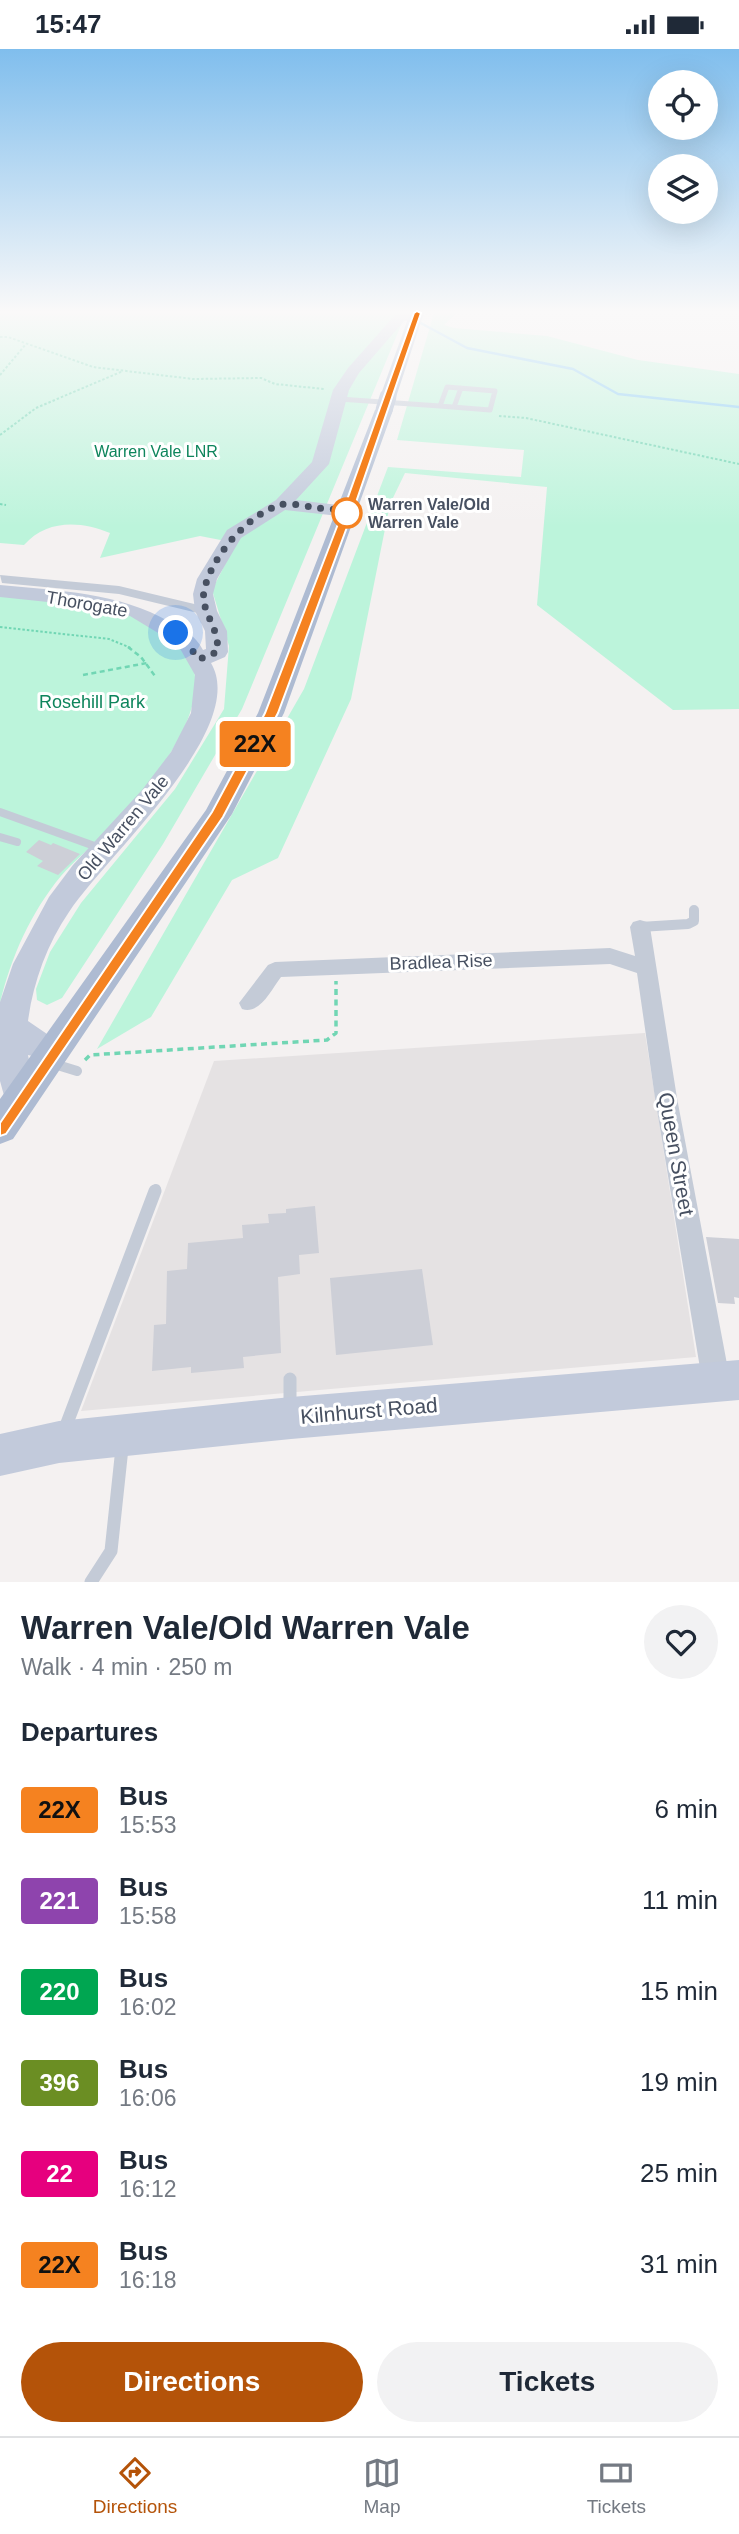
<!DOCTYPE html>
<html lang="en">
<head>
<meta charset="utf-8">
<style>
  :root { --surface:#fff; --page:#f2f2f3; --text:#1f2937; --muted:#747a83; --line:#e0e1e3; --accent:#b45309 }
  body { margin:0; font-family:Helvetica,sans-serif; background:var(--page); color:var(--text); height:100vh; display:flex; flex-direction:column; font-size:26px; white-space:nowrap }
  * { box-sizing:border-box; margin:0 }
  p { font-size:23px; color:var(--muted) }
  .icon { flex:none; width:38px; height:38px; fill:none; stroke:currentColor; stroke-width:2; stroke-linecap:round; stroke-linejoin:round }
  .map { position:relative; height:1533px; overflow:hidden }
  .details { display:flex; flex-direction:column; background:var(--surface); flex:1 }
  .details>* { flex:none }
  .badge { padding:0 14px; border-radius:5px; font-size:24px; line-height:46px }
  .tools { position:absolute; left:648px; top:21px; display:grid; gap:14px }
  .tools a { display:grid; place-items:center; width:70px; height:70px; border-radius:50%; background:var(--surface); box-shadow:0 7px 28px #0002; font-size:35px }
  .you { position:absolute; width:35px; height:35px; margin:-18px; border:5px solid #fff; border-radius:50%; background:#1a73e8; box-shadow:0 0 0 10px #1a73e833 }
  .map>.badge { position:absolute; translate:-50% -50%; box-shadow:0 0 0 4px #fff }
  h2 { padding:0 21px; font-size:26px; line-height:63px }
  .round { display:grid; place-items:center; flex:none; width:74px; height:74px; border-radius:37px; background:var(--page) }
  .head { display:flex; align-items:center; justify-content:space-between; height:119px; padding:0 21px }
  h1 { font-size:33px; font-weight:800; line-height:52px }
  .button { display:flex; gap:14px; margin-top:auto; padding:14px 21px }
  .button a { flex:1; height:80px; border-radius:42px; background:var(--accent); color:#fff; font-size:28px; font-weight:800; line-height:80px; text-align:center }
  .button a+a { background:var(--page); color:var(--text) }
  ul { padding:0; list-style:none }
  li { display:flex; align-items:center; gap:21px; height:91px; padding:0 21px }
  li div { flex:1 }
  li b { display:block; font-size:26px }
  li em { font-style:normal }
  li .badge { min-width:77px; font-weight:700; text-align:center }
  .status { display:flex; justify-content:space-between; align-items:center; height:49px; padding:0 35px; background:var(--surface); direction:ltr }
  .status svg { height:19px; fill:currentColor }
  .dock { display:flex; justify-content:space-around; align-items:center; height:98px; border-top:2px solid var(--line); background:var(--surface); font-size:19px; color:var(--muted) }
  .dock a { display:grid; justify-items:center; gap:4px }
  .dock .active { color:var(--accent) }
  .map>svg:first-child { display:block }
  .education { fill:#e5e2e3 }
  .green { fill:#bcf4db }
  .lines { fill:none; stroke-linecap:round; stroke-linejoin:round }
  .stream { stroke:#85ccf5; stroke-width:2.5 }
  .building { fill:#cdcfd7 }
  .path-far2 { stroke:#71d6b4; stroke-width:2; stroke-dasharray:2.5 2; stroke-linecap:butt }
  .path-far1 { stroke:#71d6b4; stroke-width:2.5; stroke-dasharray:5 3.5; stroke-linecap:butt }
  .path { stroke:#71d6b4; stroke-width:3.5; stroke-dasharray:6 4.5; stroke-linecap:butt }
  .lane-far3 { stroke:#c4cbd7; stroke-width:5 }
  .lane-far2 { stroke:#c4cbd7; stroke-width:8 }
  .lane-far1 { stroke:#c4cbd7; stroke-width:10 }
  .lane { stroke:#c4cbd7; stroke-width:13 }
  .street { fill:#c4cbd7; fill-rule:evenodd }
  .secondary { fill:#c2cadb; fill-rule:evenodd }
  .primary { fill:#aebbd2; fill-rule:evenodd }
  .primary-bridge { stroke:#aebbd2; stroke-width:17 }
  .line { fill:#f58220; stroke:#fff; stroke-width:2 }
  .walk { stroke:#475061; stroke-width:7; stroke-dasharray:0 12.6 }
  .stop-dot { fill:#fff; stroke:#f58220; stroke-width:3.5 }
  .labels { text-anchor:middle; stroke-width:6; stroke-linejoin:round; paint-order:stroke }
  .far-park-label { font-size:16px; fill:#0e855c; stroke:#fff }
  .far-stop-label { font-size:16px; font-weight:bold; fill:#475061; stroke:#fff; text-anchor:start }
  .street-label { font-size:18px; fill:#475061; stroke:#fff }
  .park-label { font-size:18px; fill:#0e855c; stroke:#fff }
  .near-street-label { font-size:21px; fill:#475061; stroke:#fff }
</style>
</head>
<body>
<div class="status"><b>15:47</b><svg viewBox="0 0 49 12"><path d="M0 12V9h3v3zM5 12V6h3v6zM10 12V3h3v9zM15 12V0h3v12zM26 1h20v11H26zM47 4h2v5h-2z"/></svg></div>
<div class="map">
<svg width="739" height="1533" viewBox="0 0 739 1533">
  <rect width="100%" height="100%" fill="#f4f1f1"/>
  <path class="education" d="M645,984L696,1308L81,1362L214,1012Z"/>
  <path class="green" d="M0,264H406L242,660L163,795L62,949L47,956L37,951L36,940L50,903L81,854L175,740L224,660L229,597L212,541L236,494L200,487L100,509L110,484C81,472 47,470 24,496L0,494Z
    M434,264H457L444,276L454,279L547,287L638,311L739,325V660L673,661L537,556L547,438L405,424L390,455L351,650L278,809L232,831L151,968L97,1000L304,640L388,418L521,428L524,401L397,391Z
    M0,547C35,551 101,553 131,566C152,575 184,592 192,614C212,669 139,750 103,786C89,800 74,812 61,827C31,863 11,908 0,954Z"/>
  <g class="lines">
    <path class="stream" d="M417,272L467,299L573,320L618,345L739,358"/>
  </g>
  <path class="building" d="M39,791L51,796L53,794L80,805L58,826L37,817L43,812L26,803Z
    M315,1157L319,1204L299,1206L300,1225L278,1228L281,1304L243,1308L244,1319L191,1324V1318L152,1322L154,1276L166,1275L167,1222L187,1220L188,1194L243,1189L242,1176L269,1174L268,1165L286,1164V1160Z
    M706,1188L739,1190V1249L734,1248L735,1255L718,1254Z
    M422,1220L433,1296L336,1306L330,1229Z"/>
  <g class="lines">
    <path class="path-far2" d="M0,288H8L93,318L193,330L261,329L275,335L324,340
      M0,326L26,295
      M499,367L526,369L739,415
      M0,386L36,359L123,322
      M0,455L6,456
      M0,578L109,590L131,599"/>
    <path class="path-far1" d="M128,598L141,608L155,627
      M83,626L147,614"/>
    <path class="path" d="M85,1011L90,1006L327,991L336,984V932"/>
    <path class="lane-far3" d="M447,338L495,342L490,361L440,357Z
      M339,350L440,357
      M454,358L461,339"/>
    <path class="lane-far2" d="M0,763L100,799
      M0,788L17,793"/>
    <path class="lane-far1" d="M640,878L688,875L694,872V861
      M51,1014L77,1022
      M154,1144L156,1140"/>
    <path class="lane" d="M290,1330V1360
      M64,1382L155,1142
      M91,1533L111,1502L122,1399"/>
    <path class="street" d="M0,526L119,537L211,559L213,562L206,566L119,545L2,534Z
      M640,871L647,873L650,878L677,1049L730,1331L726,1341L716,1345L706,1341L702,1331L655,1049L637,924L610,915L281,928C271,941 260,966 242,960L239,954L268,916L275,913L610,899L635,907L630,878L633,873Z"/>
    <path class="secondary" d="M407,264L424,266L422,269L404,272L359,324L349,341L329,415L296,451L355,458L357,462L355,466L348,468L285,461L241,489L217,530L213,545L217,562L227,582L228,603L225,608L211,614C250,680 104,809 69,863C47,895 33,934 28,972L47,985L66,990L71,999L66,1008L55,1012L28,1006L37,1051L32,1061L20,1065L8,1061L0,1032V953L13,915L49,848L73,816L142,741L171,703L191,664L195,626L178,596L130,567L86,557L0,548V536C59,542 118,543 170,573C185,581 195,586 203,601L206,600L205,582L195,562L193,545L197,530L227,481L276,451L312,413L333,341L348,319L395,266Z
      M739,1311V1351L291,1390L59,1414L0,1427V1385L59,1372L291,1348Z"/>
    <path class="primary" d="M410,264H424L396,348L388,353L382,352L380,348Z
      M384,356L393,361L284,664L232,765L13,1090L0,1095V1050L206,761L258,664L375,361Z"/>
    <path class="primary-bridge" d="M384,361L388,348"/>
  </g>
  <linearGradient id="sky" x2="0" y2="1"><stop stop-color="#80beed"/><stop offset="0.55" stop-color="#faf9f9"/><stop offset="1" stop-color="#faf9f9" stop-opacity="0"/></linearGradient>
  <rect width="739" height="478" fill="url(#sky)"/>
  <path class="line" d="M417,262L421,264L353,462L278,664L223,768L6,1085L0,1087V1074L212,763L265,664L343,462L414,264Z"/>
  <g class="lines">
    <path class="walk" d="M176,584L200,610L217,603C221,580 200,563 204,542C211,508 247,466 280,456C290,453 307,458 318,459C327,460 343,460 347,464"/>
  </g>
  <circle class="stop-dot" cx="347" cy="464" r="14"/>
  <g class="labels">
    <g class="far-park-label">
      <text x="156" y="408">Warren Vale LNR</text>
    </g>
    <g class="far-stop-label">
      <text x="368" y="461">Warren Vale/Old<tspan x="368" dy="18">Warren Vale</tspan></text>
    </g>
    <g class="street-label">
      <text transform="translate(87 555) rotate(10)" y="6">Thorogate</text>
      <text transform="translate(123 779) rotate(-50)" y="6">Old Warren Vale</text>
      <text transform="translate(441 913) rotate(-2)" y="6">Bradlea Rise</text>
    </g>
    <g class="park-label">
      <text x="92" y="659">Rosehill Park</text>
    </g>
    <g class="near-street-label">
      <text transform="translate(676 1105) rotate(80)" y="7">Queen Street</text>
      <text transform="translate(369 1362) rotate(-5)" y="7">Kilnhurst Road</text>
    </g>
  </g>
</svg>
<div class="tools">
<a><svg class="icon" aria-label="locate" viewBox="0 0 24 24"><circle cx="12" cy="12" r="6"/><path d="M12 2v4M12 18v4M2 12h4M18 12h4"/></svg></a>
<a><svg class="icon" aria-label="layers" viewBox="0 0 24 24"><path d="M12 4l9 5-9 5-9-5zM3 14l9 5 9-5"/></svg></a>
</div>
<div class="you" style="left:176px;top:584px"></div>
<b class="badge" style="left:255px;top:695px;background:#f58220;color:#111">22X</b>
</div>
<section class="details">
<div class="head"><div><h1>Warren Vale/Old Warren Vale</h1><p>Walk · 4 min · 250 m</p></div><a class="round"><svg class="icon" aria-label="heart" viewBox="0 0 24 24"><path d="M12 20l-8-8c-3-5 5-10 8-4 3-6 11-1 8 4z"/></svg></a></div>
<h2>Departures</h2>
<ul>
<li><span class="badge" style="background:#f58220;color:#111">22X</span><div><b>Bus</b><p>15:53</p></div><em>6 min</em></li>
<li><span class="badge" style="background:#8e44ad;color:#fff">221</span><div><b>Bus</b><p>15:58</p></div><em>11 min</em></li>
<li><span class="badge" style="background:#00a651;color:#fff">220</span><div><b>Bus</b><p>16:02</p></div><em>15 min</em></li>
<li><span class="badge" style="background:#6b8e23;color:#fff">396</span><div><b>Bus</b><p>16:06</p></div><em>19 min</em></li>
<li><span class="badge" style="background:#e6007e;color:#fff">22</span><div><b>Bus</b><p>16:12</p></div><em>25 min</em></li>
<li><span class="badge" style="background:#f58220;color:#111">22X</span><div><b>Bus</b><p>16:18</p></div><em>31 min</em></li>
</ul>
<div class="button"><a>Directions</a><a>Tickets</a></div>
</section>
<nav class="dock">
<a class="active"><svg class="icon" aria-label="directions" viewBox="0 0 24 24"><path d="M12 3l9 9-9 9-9-9zM9 14v-3h6M13 9l2 2-2 2"/></svg>Directions</a>
<a><svg class="icon" aria-label="map" viewBox="0 0 24 24"><path d="M3 6l6-2 6 2 6-2v14l-6 2-6-2-6 2zM9 4v14M15 6v14"/></svg>Map</a>
<a><svg class="icon" aria-label="tickets" viewBox="0 0 24 24"><path d="M3 7h18v10H3zM15 7v10"/></svg>Tickets</a>
</nav>
</body>
</html>
